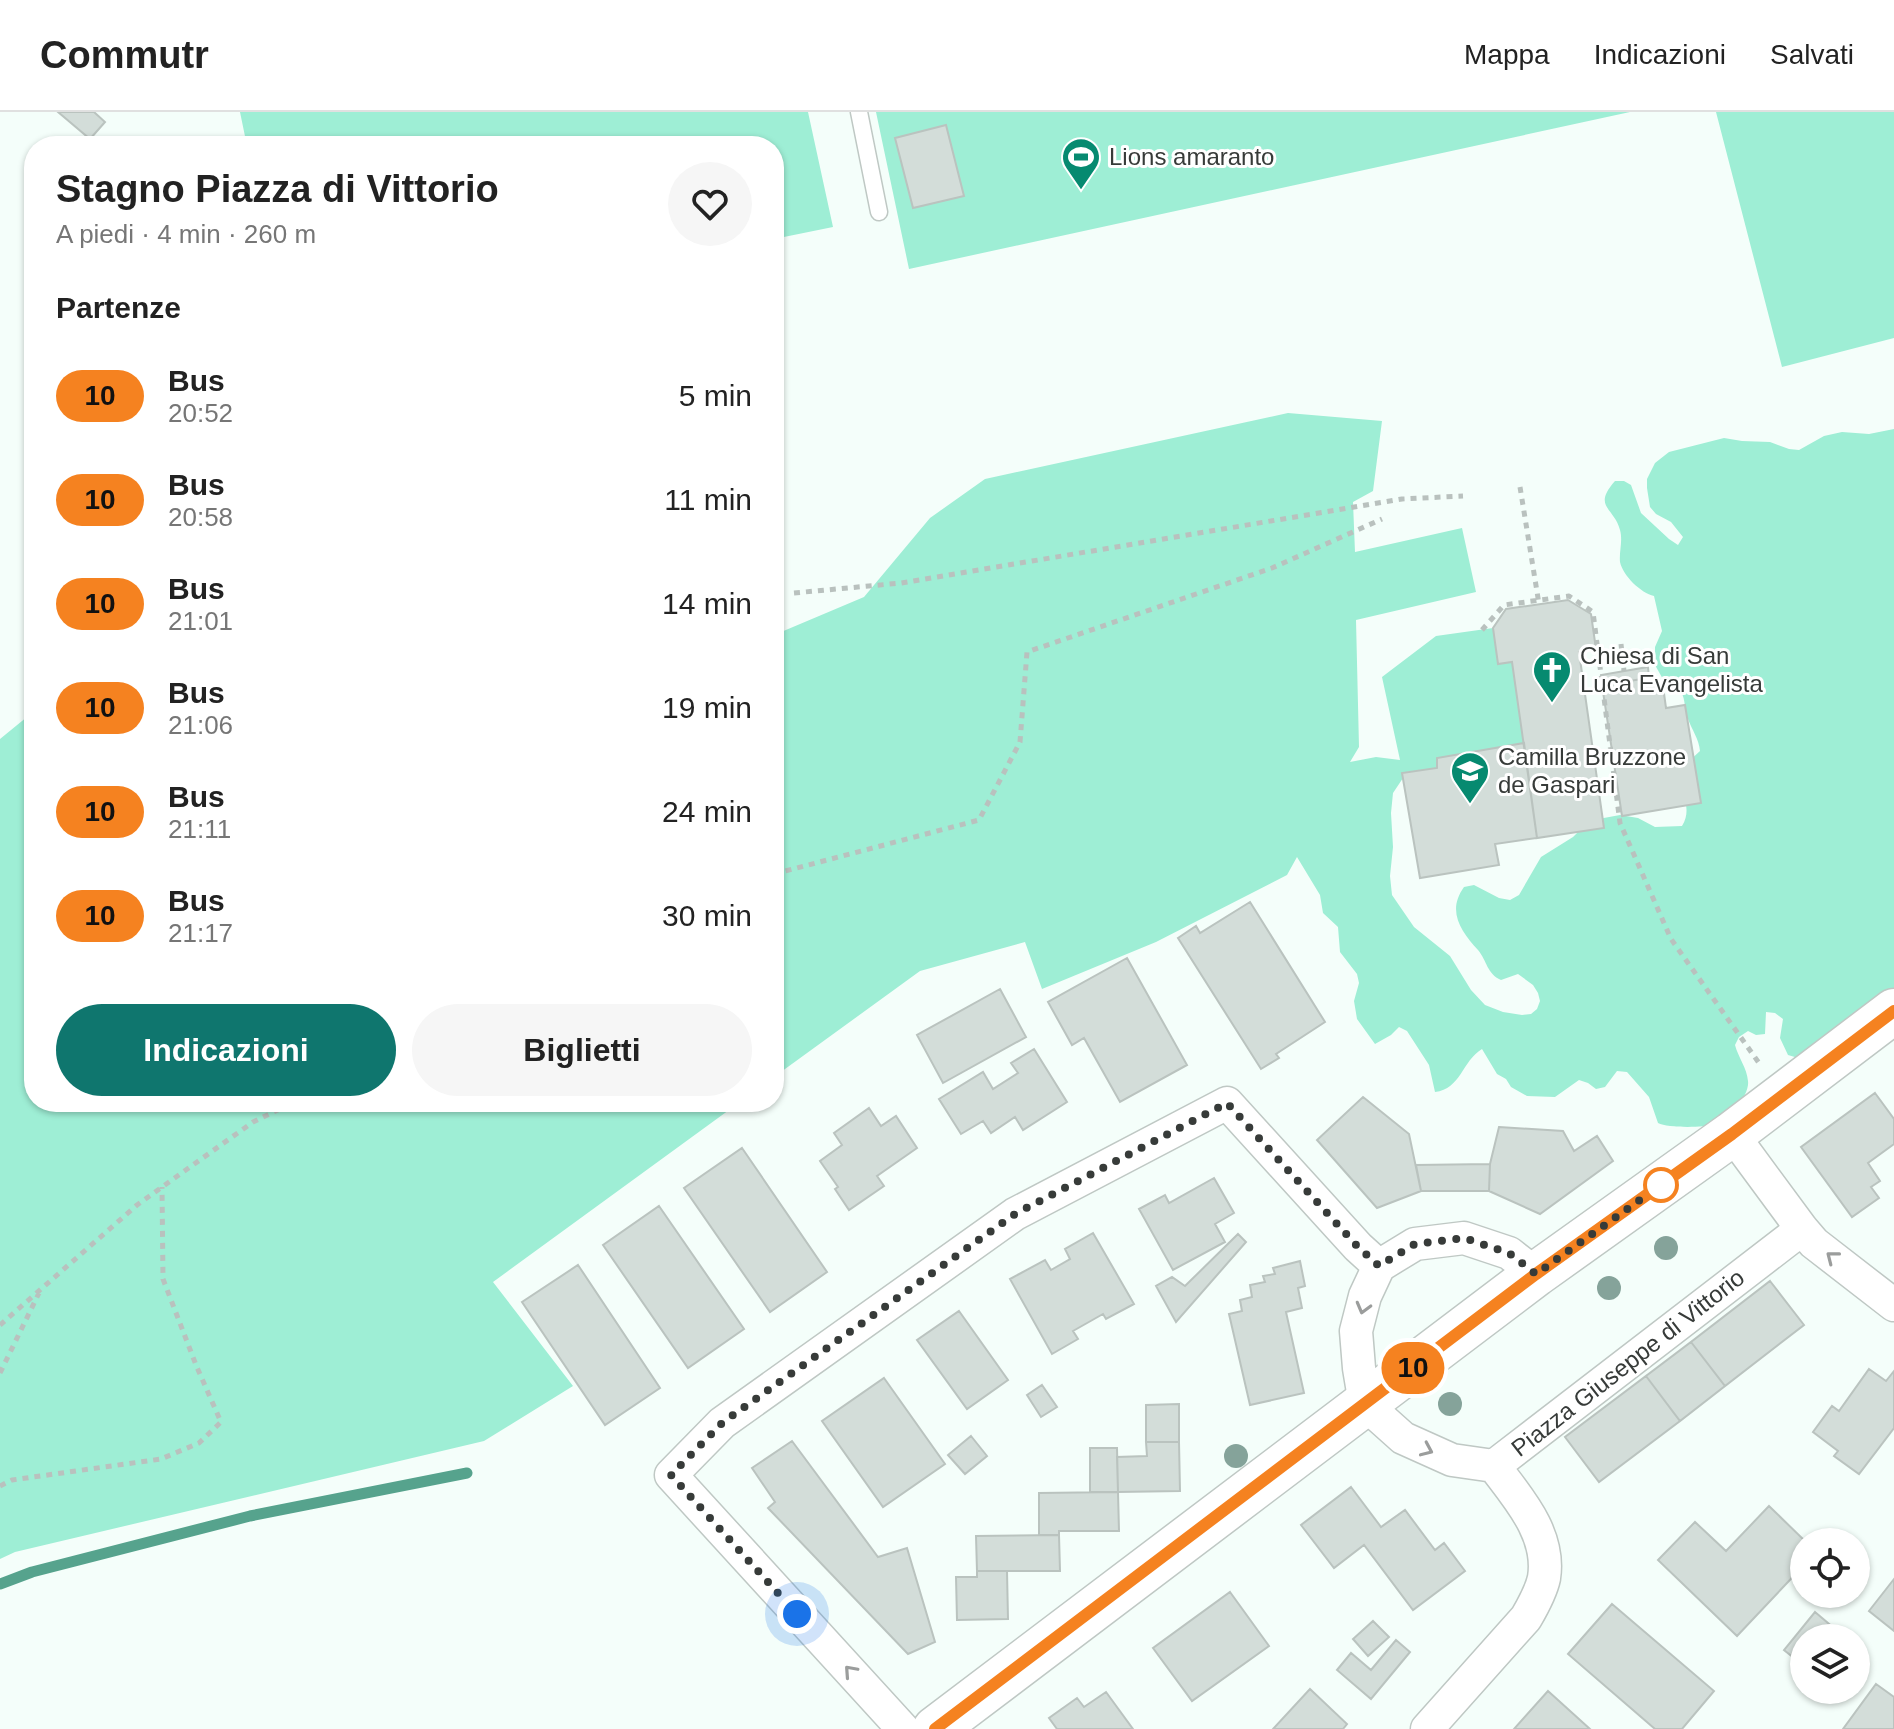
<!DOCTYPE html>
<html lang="it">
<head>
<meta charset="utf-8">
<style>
  :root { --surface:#fff; --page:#f6f6f6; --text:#222; --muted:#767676; --line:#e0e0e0; --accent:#0f766e }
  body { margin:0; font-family:Helvetica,sans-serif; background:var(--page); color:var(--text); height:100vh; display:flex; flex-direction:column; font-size:30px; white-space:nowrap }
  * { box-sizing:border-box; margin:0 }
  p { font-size:26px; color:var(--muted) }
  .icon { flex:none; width:44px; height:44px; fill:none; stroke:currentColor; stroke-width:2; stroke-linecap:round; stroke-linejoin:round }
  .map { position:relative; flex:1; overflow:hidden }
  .sheet { position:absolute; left:24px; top:24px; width:760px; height:976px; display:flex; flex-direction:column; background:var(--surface); border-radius:32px; box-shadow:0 2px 6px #0004 }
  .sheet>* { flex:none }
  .badge { padding:0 16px; border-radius:26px; font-size:28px; line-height:52px }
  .fabs { position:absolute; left:1790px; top:1416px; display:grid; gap:16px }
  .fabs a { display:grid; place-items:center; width:80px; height:80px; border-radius:50%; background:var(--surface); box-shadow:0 2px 6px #0004; font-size:40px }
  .you { position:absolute; width:40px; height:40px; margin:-20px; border:6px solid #fff; border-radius:50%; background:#1a73e8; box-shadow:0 0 0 12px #1a73e833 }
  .map>.badge { position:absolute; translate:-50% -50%; box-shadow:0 0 0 4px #fff }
  h2 { padding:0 32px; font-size:30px; line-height:72px }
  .round { display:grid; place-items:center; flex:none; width:84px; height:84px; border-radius:42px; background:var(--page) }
  .overview { display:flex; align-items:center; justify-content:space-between; height:136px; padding:0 32px }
  h1 { font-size:38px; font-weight:700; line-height:60px }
  .cta { display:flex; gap:16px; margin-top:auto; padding:16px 32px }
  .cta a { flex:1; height:92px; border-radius:48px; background:var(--accent); color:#fff; font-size:32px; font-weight:700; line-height:92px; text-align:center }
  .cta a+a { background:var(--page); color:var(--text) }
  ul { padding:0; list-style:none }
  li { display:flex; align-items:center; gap:24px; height:104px; padding:0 32px }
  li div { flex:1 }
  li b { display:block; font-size:30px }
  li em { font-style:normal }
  li .badge { min-width:88px; font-weight:700; text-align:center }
  header { display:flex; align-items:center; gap:48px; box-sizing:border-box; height:112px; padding:0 40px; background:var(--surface); border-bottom:2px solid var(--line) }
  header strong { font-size:38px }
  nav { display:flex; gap:44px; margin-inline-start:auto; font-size:28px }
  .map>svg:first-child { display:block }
  .green { fill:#9eeed5 }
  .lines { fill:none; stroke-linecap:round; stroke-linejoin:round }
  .stream { stroke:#56a38d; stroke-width:11 }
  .building { fill:#d3ddd9; stroke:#bac3bf; stroke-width:2 }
  .lane-casing { stroke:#bfc8c4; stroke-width:19 }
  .street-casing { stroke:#bfc8c4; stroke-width:35 }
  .secondary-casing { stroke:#bfc8c4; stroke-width:47 }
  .path { stroke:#b9c1be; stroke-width:5; stroke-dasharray:6 6; stroke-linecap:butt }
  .lane { stroke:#fff; stroke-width:16 }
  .street { stroke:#fff; stroke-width:32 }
  .secondary { stroke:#fff; stroke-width:44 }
  .tree { fill:#85a39a }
  .oneway { stroke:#9b9d9c }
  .line-casing { stroke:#fff; stroke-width:18 }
  .line { stroke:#f58220; stroke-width:12 }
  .walk { stroke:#373b39; stroke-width:8; stroke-dasharray:0 14.4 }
  .stop-dot { fill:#fff; stroke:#f58220; stroke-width:4 }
  .labels { text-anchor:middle; stroke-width:6; stroke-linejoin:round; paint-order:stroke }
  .poi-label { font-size:24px; fill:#373b39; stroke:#fff; text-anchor:start }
  .street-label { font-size:24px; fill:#373b39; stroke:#fff }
</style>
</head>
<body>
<header>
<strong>Commutr</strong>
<nav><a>Mappa</a><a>Indicazioni</a><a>Salvati</a></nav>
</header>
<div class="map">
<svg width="1894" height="1617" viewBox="0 0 1894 1617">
  <rect width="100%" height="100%" fill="#f4fefa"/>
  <path class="green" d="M240,0H808L833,115L774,127V34H247Z
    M876,0H1630L909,157Z
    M1716,0H1894V226L1782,255Z
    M1288,301L1382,309L1373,379L1353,390L1355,440L1462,416L1476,480L1356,508L1359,635L1350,650L1376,645L1400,648L1382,565L1436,524L1493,516L1498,551L1512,550L1524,631L1437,646V656L1407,660L1393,681L1391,701L1393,735L1390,764L1392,783L1414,815L1450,844L1471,878L1485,893L1503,900L1522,903L1531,902L1537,897L1540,889L1538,881L1533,873L1518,862L1501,868C1487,862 1487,849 1478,838C1462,820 1446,800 1464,775L1474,773L1499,786L1510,788L1519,783L1541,745L1573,725L1586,712L1593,708L1620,703L1638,706L1655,715L1682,714C1691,700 1684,688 1683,673C1683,666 1685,659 1686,652L1700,639C1699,627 1692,618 1688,607C1684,598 1686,588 1681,580C1677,574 1670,572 1664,569L1655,553V535L1662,519L1654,484C1641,481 1623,464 1620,450C1619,439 1623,429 1620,418C1614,395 1592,395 1615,369H1624L1631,373L1641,401L1669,427L1678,433L1683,425L1671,410L1656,402L1650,395L1647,376V367L1655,351L1669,340L1724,326L1742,329L1770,330L1789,337L1799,338L1824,324L1842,320L1869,322L1894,317V880L1805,948L1788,943L1780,926L1783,907L1775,901L1766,900L1765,922L1756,923L1748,919L1739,925L1735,933C1738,945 1747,956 1748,969C1750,984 1728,1007 1714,1012C1703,1016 1668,1016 1658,1011L1649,985L1627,960L1617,959L1605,975L1596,977L1588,971L1579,968L1555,985L1527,984L1511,975L1506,967L1497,962L1482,937C1462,949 1461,977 1435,980L1429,953L1407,919L1399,915L1391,923L1375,932L1357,907L1354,889L1359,871L1357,862L1340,840L1338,815L1323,801L1320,783L1297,745L1287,763L1156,830L1042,877L1025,830L920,859L774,965V523L864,485L930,406L985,367Z
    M33,600L34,990H740L493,1170L573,1274L484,1329L15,1440L0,1447V627Z"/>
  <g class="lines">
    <path class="stream" d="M0,1472L32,1460L250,1404L467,1361"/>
  </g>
  <path class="building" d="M58,0H94L105,10L90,27Z
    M946,13L964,84L913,96L895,26Z
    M1568,488L1591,502L1596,537L1579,540L1604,716L1537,726L1512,550L1498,552L1493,516L1506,497Z
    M1648,555L1649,566L1602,573L1601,563Z
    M1649,566L1663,574L1666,596L1685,593L1701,691L1622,704L1602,573Z
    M1524,631L1537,726L1495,732L1499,753L1420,766L1402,661L1437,656V646Z
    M1250,790L1325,910L1276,942L1279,946L1261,957L1178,826L1196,814L1200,821Z
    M1127,846L1187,953L1120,990L1084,926L1072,933L1048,890Z
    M1000,877L1026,925L943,971L917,923Z
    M1034,937L1067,990L1023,1018L1015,1005L991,1021L983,1009L961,1022L939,987L983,960L993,977L1018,961L1011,951Z
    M1875,981L1894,1007V1032L1868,1051L1880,1069L1871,1075L1879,1086L1852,1105L1801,1035Z
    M1363,985L1409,1022L1421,1079L1377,1096L1317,1028Z
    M869,996L881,1014L896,1004L917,1036L877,1064L884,1074L849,1098L835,1077L838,1075L820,1049L842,1033L834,1021Z
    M1499,1015L1563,1019L1574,1039L1597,1024L1613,1049L1540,1102L1489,1079L1490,1052Z
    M742,1036L827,1160L770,1200L684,1076Z
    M1490,1052L1489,1079H1421L1416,1053Z
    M1214,1066L1234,1101L1215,1112L1225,1130L1173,1158L1139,1097L1165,1083L1169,1091Z
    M659,1094L744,1217L688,1256L603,1133Z
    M1093,1121L1134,1192L1106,1207L1103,1202L1073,1219L1078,1227L1052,1242L1010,1167L1045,1148L1051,1158L1070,1147L1065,1137Z
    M1238,1122L1246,1130L1176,1210L1156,1174L1172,1165L1185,1174Z
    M1300,1149L1305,1174L1298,1176L1302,1196L1286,1200L1304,1281L1250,1293L1229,1202L1242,1199L1240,1188L1252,1185L1250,1173L1265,1170L1263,1164L1275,1162L1273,1156Z
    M578,1153L660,1276L605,1313L522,1190Z
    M1770,1169L1804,1213L1725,1274L1691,1230Z
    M959,1199L1008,1268L967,1297L917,1228Z
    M1691,1230L1725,1274L1680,1309L1646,1264Z
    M1869,1257L1886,1269L1894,1259V1316L1859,1362L1834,1344L1838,1339L1813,1320L1832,1294L1839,1299Z
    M1646,1264L1680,1309L1599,1370L1565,1325Z
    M884,1266L945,1352L883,1395L822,1309Z
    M1042,1273L1057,1295L1041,1305L1027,1283Z
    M1179,1292V1330H1146V1293Z
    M971,1324L987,1344L965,1362L948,1343Z
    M792,1329L878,1445L907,1436L935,1530L908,1542L768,1396L775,1390L752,1356Z
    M1146,1330H1179L1180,1379L1118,1380L1117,1345L1147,1344Z
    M1090,1336H1117L1118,1380H1090Z
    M1351,1375L1381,1415L1405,1398L1435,1438L1444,1431L1465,1459L1413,1498L1364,1433L1334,1456L1301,1413Z
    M1118,1380L1119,1419H1059V1423H1039V1381Z
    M1769,1394L1806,1430H1804V1453L1737,1524L1658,1448L1695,1410L1726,1439Z
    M1059,1423L1060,1459H977L976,1424Z
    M977,1459H1007L1008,1507L957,1508L956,1465H977Z
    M1894,1467V1519L1869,1499Z
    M1230,1480L1269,1534L1192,1589L1153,1536Z
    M1612,1492L1714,1579L1682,1617H1655L1568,1542Z
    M1815,1500L1835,1517L1828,1526H1804V1536L1802,1535L1794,1546L1784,1538Z
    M1373,1509L1389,1525L1368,1544L1353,1527Z
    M1396,1528L1410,1540L1371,1587L1337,1558L1351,1541L1371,1558Z
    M1876,1572L1894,1585V1617H1843Z
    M1310,1577L1347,1612L1343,1617H1273Z
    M1548,1579L1590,1617H1514Z
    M1106,1580L1133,1617H1057L1049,1606L1077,1586L1084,1595Z"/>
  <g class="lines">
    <defs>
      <path id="lane" d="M859,0L879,100"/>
      <path id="street" d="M1732,1022L1802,1117L1814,1131L1894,1193
        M1536,1162L1509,1141L1464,1126L1415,1132L1379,1154L1365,1184L1356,1219L1359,1256L1365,1292L1403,1326L1452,1348L1494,1354L1802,1117
        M903,1617L671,1363L722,1311L1015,1102L1227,991L1358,1135L1379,1154
        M1427,1617L1526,1506C1533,1494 1541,1480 1544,1466C1551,1422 1518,1386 1494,1354"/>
      <path id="secondary" d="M935,1617L1536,1162L1732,1022L1894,899"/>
    </defs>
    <use href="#lane" class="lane-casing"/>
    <use href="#street" class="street-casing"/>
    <use href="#secondary" class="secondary-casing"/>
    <path class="path" d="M1520,375L1539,492
      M794,481L901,471L1402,387L1463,384
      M1482,518L1504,493L1569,484L1593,500L1620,711L1671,827L1759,951
      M1621,532L1624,559
      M774,762L979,708L1020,630L1027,540L1272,456L1382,407
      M0,1213L137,1093L253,1010L294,990
      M0,1261L39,1181
      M0,1374L12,1368L161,1347L199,1331L221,1310L196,1253L163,1167L162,1075"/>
    <use href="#lane" class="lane"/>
    <use href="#street" class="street"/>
    <use href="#secondary" class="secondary"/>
  </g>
  <g class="tree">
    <circle cx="1666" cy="1136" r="12"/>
    <circle cx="1609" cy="1176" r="12"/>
    <circle cx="1450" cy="1292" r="12"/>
    <circle cx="1236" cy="1344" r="12"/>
  </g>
  <defs><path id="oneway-chevron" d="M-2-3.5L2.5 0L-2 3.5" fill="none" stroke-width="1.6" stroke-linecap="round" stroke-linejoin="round" transform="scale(2)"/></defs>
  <g class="oneway">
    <use href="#oneway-chevron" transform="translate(1832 1145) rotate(-142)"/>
    <use href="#oneway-chevron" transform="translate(1363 1196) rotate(105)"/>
    <use href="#oneway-chevron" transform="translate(1427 1338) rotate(24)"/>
    <use href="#oneway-chevron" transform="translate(850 1559) rotate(-132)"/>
  </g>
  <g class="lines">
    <defs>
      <path id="line" d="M935,1617L1536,1162L1732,1022L1894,899"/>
    </defs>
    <use href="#line" class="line-casing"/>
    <use href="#line" class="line"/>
    <path class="walk" d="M797,1502L671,1363L722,1311L1015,1102L1227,991L1358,1135L1379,1154L1415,1132L1464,1126L1509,1141L1536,1162L1661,1073"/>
  </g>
  <defs>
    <symbol id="stadium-pin" viewBox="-11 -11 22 30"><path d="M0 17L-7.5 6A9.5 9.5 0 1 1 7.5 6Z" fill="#068a70" stroke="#fff"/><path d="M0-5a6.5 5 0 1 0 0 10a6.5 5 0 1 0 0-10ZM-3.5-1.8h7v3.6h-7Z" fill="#fff"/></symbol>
    <symbol id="church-pin" viewBox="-11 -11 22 30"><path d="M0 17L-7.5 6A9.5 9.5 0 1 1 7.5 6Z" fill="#068a70" stroke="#fff"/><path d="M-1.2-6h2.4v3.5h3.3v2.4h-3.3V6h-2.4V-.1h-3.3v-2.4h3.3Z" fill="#fff"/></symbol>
    <symbol id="school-pin" viewBox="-11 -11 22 30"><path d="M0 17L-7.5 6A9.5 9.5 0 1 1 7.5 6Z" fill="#068a70" stroke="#fff"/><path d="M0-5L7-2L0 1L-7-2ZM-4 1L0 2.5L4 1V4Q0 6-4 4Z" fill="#fff"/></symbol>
  </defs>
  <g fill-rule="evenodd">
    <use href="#stadium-pin" x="1059" y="23" width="44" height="60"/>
    <use href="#church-pin" x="1530" y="536" width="44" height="60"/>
    <use href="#school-pin" x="1448" y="637" width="44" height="60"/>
  </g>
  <circle class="stop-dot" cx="1661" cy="1073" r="16"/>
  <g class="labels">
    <g class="poi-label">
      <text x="1109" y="53">Lions amaranto</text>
      <text x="1580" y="552">Chiesa di San<tspan x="1580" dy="28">Luca Evangelista</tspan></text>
      <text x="1498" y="653">Camilla Bruzzone<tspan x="1498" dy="28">de Gaspari</tspan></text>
    </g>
    <g class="street-label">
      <text transform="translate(1628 1251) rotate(-38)" y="8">Piazza Giuseppe di Vittorio</text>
    </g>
  </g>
</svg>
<div class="fabs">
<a><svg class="icon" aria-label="locate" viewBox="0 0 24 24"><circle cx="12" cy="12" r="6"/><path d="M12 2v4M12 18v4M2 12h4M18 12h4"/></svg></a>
<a><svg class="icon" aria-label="layers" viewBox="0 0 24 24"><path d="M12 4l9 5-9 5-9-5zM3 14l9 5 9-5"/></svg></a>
</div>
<div class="you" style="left:797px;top:1502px"></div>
<b class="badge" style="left:1413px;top:1256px;background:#f58220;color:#111">10</b>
<section class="sheet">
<div class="overview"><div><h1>Stagno Piazza di Vittorio</h1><p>A piedi · 4 min · 260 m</p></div><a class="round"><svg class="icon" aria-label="heart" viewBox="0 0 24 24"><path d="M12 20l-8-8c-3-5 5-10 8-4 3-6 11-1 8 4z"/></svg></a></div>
<h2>Partenze</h2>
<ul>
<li><span class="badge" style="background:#f58220;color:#111">10</span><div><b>Bus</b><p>20:52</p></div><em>5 min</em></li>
<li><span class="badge" style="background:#f58220;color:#111">10</span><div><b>Bus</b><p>20:58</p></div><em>11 min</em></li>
<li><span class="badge" style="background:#f58220;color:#111">10</span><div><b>Bus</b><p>21:01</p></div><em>14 min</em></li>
<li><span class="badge" style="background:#f58220;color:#111">10</span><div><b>Bus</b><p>21:06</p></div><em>19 min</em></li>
<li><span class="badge" style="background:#f58220;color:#111">10</span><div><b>Bus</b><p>21:11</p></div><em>24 min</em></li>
<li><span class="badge" style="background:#f58220;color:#111">10</span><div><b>Bus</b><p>21:17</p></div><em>30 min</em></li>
</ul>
<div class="cta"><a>Indicazioni</a><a>Biglietti</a></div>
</section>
</div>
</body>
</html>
